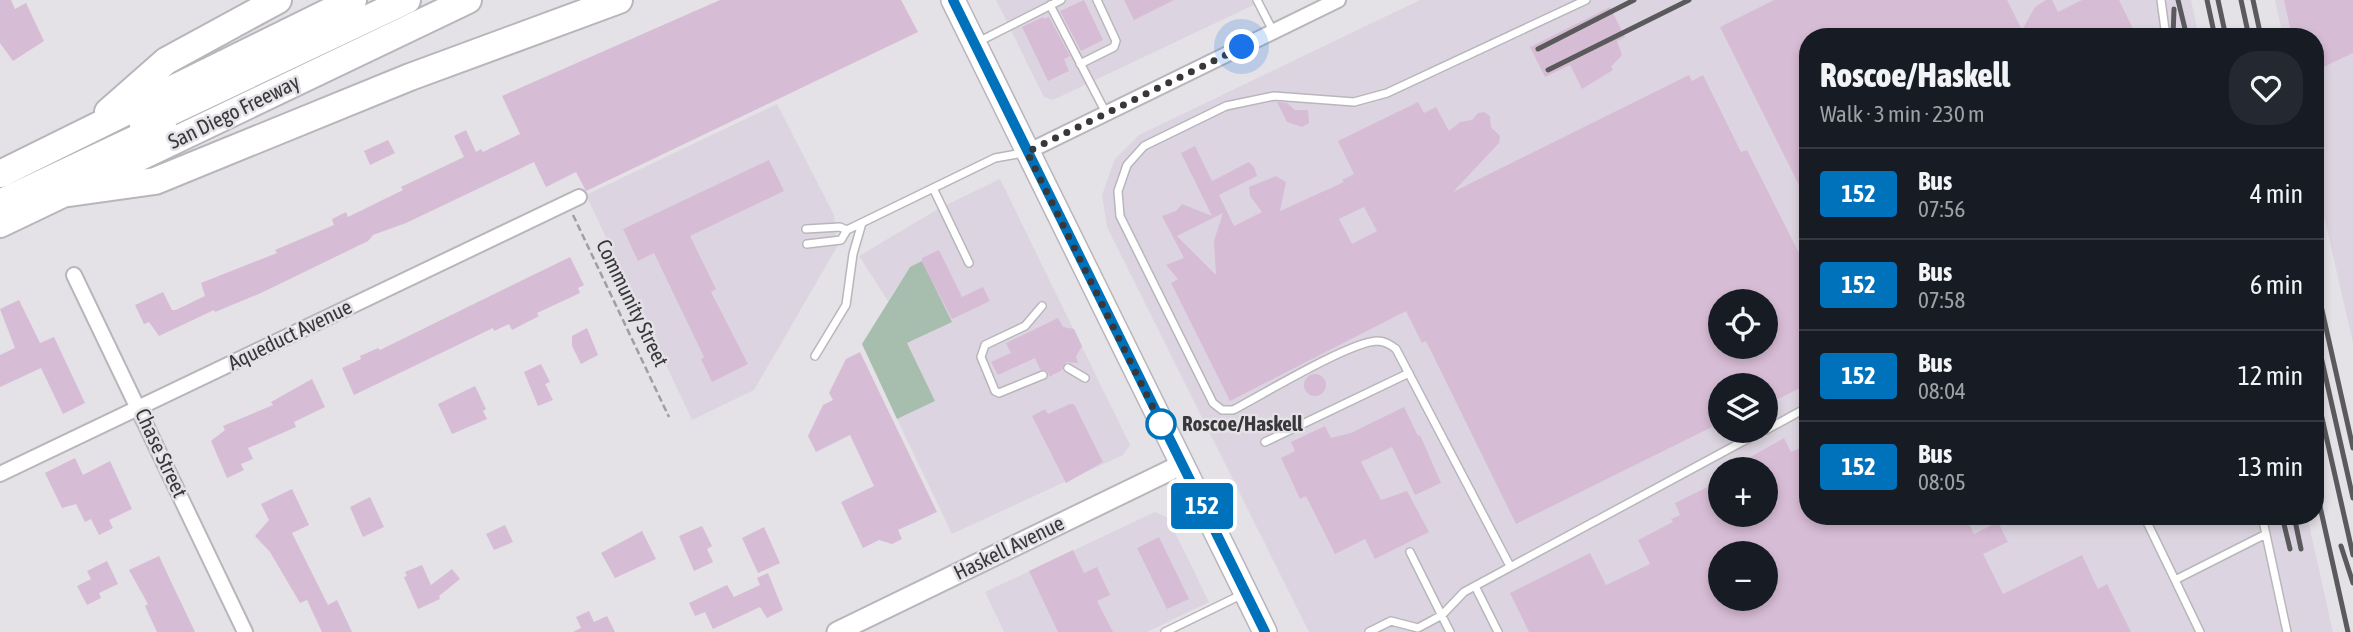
<!DOCTYPE html>
<html lang="en">
<head>
<meta charset="utf-8">
<style>
  :root { --surface:#171b24; --page:#242831; --text:#f1f3f6; --muted:#9ea1a6; --line:#363941 }
  body { margin:0; font-family:"Asap Condensed",sans-serif; background:var(--page); color:var(--text); height:100vh; display:flex; flex-direction:column; font-size:26px; white-space:nowrap }
  * { box-sizing:border-box; margin:0 }
  p { font-size:23px; color:var(--muted) }
  .icon { flex:none; width:38px; height:38px; fill:none; stroke:currentColor; stroke-width:2; stroke-linecap:round; stroke-linejoin:round }
  .map { position:relative; flex:1; overflow:hidden }
  .drawer { position:absolute; left:1799px; top:28px; width:525px; height:497px; display:flex; flex-direction:column; background:var(--surface); border-radius:28px; box-shadow:0 4px 10px #0003 }
  .drawer>* { flex:none }
  .badge { padding:0 14px; border-radius:5px; font-size:24px; line-height:46px }
  .buttons { position:absolute; left:1708px; top:289px; display:grid; gap:14px }
  .buttons a { display:grid; place-items:center; width:70px; height:70px; border-radius:50%; background:var(--surface); box-shadow:0 4px 10px #0003; font-size:35px }
  .you { position:absolute; width:35px; height:35px; margin:-18px; border:5px solid #fff; border-radius:50%; background:#1a73e8; box-shadow:0 0 0 10px #1a73e833 }
  .map>.badge { position:absolute; translate:-50% -50%; box-shadow:0 0 0 4px #fff }
  .round { display:grid; place-items:center; flex:none; width:74px; height:74px; border-radius:28px; background:var(--page) }
  .headline { display:flex; align-items:center; justify-content:space-between; height:119px; padding:0 21px }
  h1 { font-size:33px; font-weight:800; line-height:52px }
  ul { padding:0; list-style:none }
  li { display:flex; align-items:center; gap:21px; height:91px; padding:0 21px; border-top:2px solid var(--line) }
  li div { flex:1 }
  li b { display:block; font-size:26px }
  li em { font-style:normal }
  li .badge { min-width:77px; font-weight:700; text-align:center }
  .map>svg:first-child { display:block }
  .built { fill:#dcd5e1; fill-rule:evenodd }
  .green { fill:#a7bdae }
  .building { fill:#d7bcd5; fill-rule:evenodd }
  .lines { fill:none; stroke-linecap:round; stroke-linejoin:round }
  .service-casing { stroke:#b9b6bb; stroke-width:10 }
  .minor-casing { stroke:#b9b6bb; stroke-width:18 }
  .secondary-casing { stroke:#b9b6bb; stroke-width:23 }
  .primary-casing { stroke:#b9b6bb; stroke-width:26 }
  .motorway-casing { stroke:#b9b6bb; stroke-width:30 }
  .path { stroke:#a09ea3; stroke-width:2.5; stroke-dasharray:7 3.5; stroke-linecap:butt }
  .service { stroke:#fff; stroke-width:7 }
  .minor { stroke:#fff; stroke-width:14 }
  .secondary { stroke:#fff; stroke-width:19 }
  .primary { stroke:#fff; stroke-width:23 }
  .motorway { stroke:#fff; stroke-width:26 }
  .rail { stroke:#5a595c; stroke-width:5 }
  .line-casing { stroke:#fff; stroke-width:16 }
  .line { stroke:#0072bc; stroke-width:10 }
  .walk { stroke:#383739; stroke-width:7; stroke-dasharray:0 12.6 }
  .stop-dot { fill:#fff; stroke:#0072bc; stroke-width:3.5 }
  .labels { text-anchor:middle; stroke-width:5; stroke-linejoin:round; paint-order:stroke }
  .street-label { font-size:21px; fill:#383739; stroke:#e4e1e7 }
  .stop-label { font-size:21px; font-weight:bold; fill:#383739; stroke:#e4e1e7; text-anchor:start }
</style>
</head>
<body>
<div class="map">
<svg width="2353" height="632" viewBox="0 0 2353 632">
  <rect width="100%" height="100%" fill="#e4e1e7"/>
  <path class="built" d="M996,0H1264L1053,100L1044,97Z
    M1420,0H2191L2199,37H1808V516H2307L2333,632H1309L1107,227L1102,195L1115,159L1139,135ZM1720,301H1766V346H1720ZM1720,385H1766V430H1720ZM1720,469H1766V514H1720ZM1720,553H1766V598H1720Z
    M2275,0H2353V343L2315,177V37H2283Z
    M777,104L834,215L837,247L754,390L692,420L586,195Z
    M1000,179L1130,445L1123,455L952,534L897,419L935,401L907,343L951,322L910,267L888,301L859,256L938,209Z
    M1155,512L1168,518L1209,602L1147,632H1004L985,592Z"/>
  <path class="green" d="M922,261L952,322L907,343L935,401L897,419L862,344L910,267Z"/>
  <path class="building" d="M0,0H11L15,9L26,3L44,41L13,61L0,43Z
    M720,0H901L918,32L586,191L576,172L546,187L534,162L406,223L373,235L368,241L261,293L215,312L214,310L159,336L149,322L144,324L135,305L163,292L172,310H176L205,296L201,283L277,253L275,250L334,225L332,219L346,212L348,217L403,190L401,187L464,157L454,136L466,130L476,152L481,149L483,152L520,134L502,96Z
    M1084,0L1103,40L1081,51L1060,11Z
    M1124,0H1174L1134,20Z
    M1774,0H2007L2022,30L2035,7L2046,0H2052L2058,12L2082,0H2119L2137,37H1808V203L1720,27Z
    M2284,0H2353V53L2315,71V37H2292Z
    M1610,7L1625,37L1617,41L1622,55L1611,67L1613,70L1582,89L1570,65L1545,77L1530,47Z
    M1043,17L1044,19L1049,17L1070,56L1064,59L1069,71L1048,81L1022,27Z
    M1689,75L1692,81L1703,75L1741,152L1747,150L1808,271V384L1766,405V385H1720V423L1516,524L1426,341L1422,343L1406,311L1230,401L1171,283L1178,279L1166,265L1184,258L1162,216L1176,211L1182,204L1212,216L1181,153L1195,146L1212,181L1249,162L1254,167L1257,176L1219,195L1234,226L1262,212L1250,196L1249,187L1276,176L1286,182L1280,211L1344,182L1342,180L1354,174L1338,141L1418,102L1424,113L1436,107L1449,131L1460,122L1472,120L1478,113L1484,112L1490,116L1491,127L1500,136L1499,143L1453,192ZM1364,207L1377,231L1352,244L1339,219ZM1223,213L1214,241L1216,275L1177,236ZM1720,301H1766V346H1720Z
    M1277,102L1287,103L1295,110H1308L1309,123L1302,127L1287,122Z
    M388,140L395,153L370,165L364,151Z
    M769,160L784,191L690,236L716,289L711,292L748,364L712,382L701,359L704,357L654,253L638,261L623,229Z
    M939,250L962,297L983,287L990,301L952,319L922,262V258Z
    M570,257L584,285L578,288L580,293L537,313L539,316L512,330L509,324L494,331L493,328L354,395L342,368L361,359L360,356L378,348L380,350Z
    M19,300L40,343L54,337L85,403L63,414L41,368L0,387V355L15,348L0,309Z
    M1058,318L1063,327L1074,329L1082,346L1076,357L1078,363L1066,362L1062,370L1049,377L1048,372L1040,369L1035,358L998,375L991,362L1011,353L1006,343Z
    M587,328L598,355L581,364L572,346V336Z
    M860,352L937,512L898,530L902,539L892,544L879,540L863,548L841,502L874,486L850,435L816,452L808,436L823,405L833,400L829,393L846,359Z
    M541,364L550,382L545,384L553,400L538,406L524,372Z
    M1304 385a11 11 0 1 1 22 0a11 11 0 1 1-22 0Z
    M312,379L325,407L294,422L296,427L248,448L253,459L241,464L244,470L227,478L211,441L225,430L223,426L273,405L271,402Z
    M475,386L486,409L483,411L487,419L452,434L438,404Z
    M1070,404H1074L1103,462L1066,483L1032,416L1045,409L1048,414Z
    M1404,407L1418,436L1420,435L1441,483L1415,495L1392,447L1361,462L1381,500L1407,491L1429,532L1375,559L1365,539L1335,554L1306,496L1300,499L1281,458L1295,451L1291,442L1325,426L1331,438L1351,433Z
    M1784,438L1791,452L1808,445V516H1965L1974,534L1998,522L2008,542L1983,554L2003,594L2082,555L2098,589L2107,584L2131,632H1529L1510,593L1590,553L1606,585L1650,564L1638,540L1673,522L1671,519L1680,515L1675,503L1720,481V514H1766V469H1729ZM1720,553H1766V598H1720Z
    M75,458L83,475L110,461L132,509L109,520L113,528L99,535L91,519L85,522L76,504L62,508L45,473Z
    M292,489L309,525L292,533L328,605L337,600L352,632H322L307,600L300,603L270,552L255,536L269,520L261,504Z
    M370,497L384,527L363,537L350,507Z
    M505,525L513,542L494,550L486,534Z
    M702,526L712,546L707,549L713,562L694,571L679,536Z
    M764,527L780,563L758,573L742,538Z
    M642,531L656,559L615,578L601,553Z
    M1159,537L1189,599L1167,609L1137,548Z
    M1073,550L1084,573L1097,567L1110,595L1097,601L1113,632H1058L1029,571Z
    M159,556L175,590L195,632H157L145,606L148,604L129,570Z
    M107,561L118,584L99,593L101,598L87,605L77,586L91,579L87,571Z
    M422,565L431,585L452,569L460,579L439,596L440,599L418,609L404,577L407,576L405,572Z
    M768,573L783,610L767,618L760,607L713,629L705,612L695,616L689,603L727,585L734,597L760,585L757,578Z
    M589,611L594,622L607,616L615,632H573L581,628L576,617Z"/>
  <g class="lines">
    <defs>
      <path id="service" d="M1257,0L1273,31
        M2161,0L2166,37
        M1050,5L1106,113
        M978,42L1061,0
        M1080,64L1114,47L1116,41L1097,0
        M933,188L969,263
        M806,229L840,227L847,230
        M807,244L841,240L847,230L995,158L1023,153
        M1042,306L1025,326L985,345L981,357L995,391L999,393L1043,375
        M815,356L846,305L853,254L862,223
        M1068,368L1085,378
        M1766,430L1808,407
        M1265,442L1409,373
        M2144,516L2175,580L2266,534
        M2262,516L2287,632
        M1410,552L1450,632
        M1510,566L1396,349C1390,344 1385,341 1377,341C1349,342 1262,395 1233,410H1222L1213,403L1120,216L1118,191L1127,165L1144,146L1226,106L1274,96L1354,102L1387,93L1586,0
        M2175,580L2200,632
        M1475,586L1498,632
        M1165,632L1243,594
        M1369,632L1391,621L1418,628L1442,615L1464,592L1764,430"/>
      <path id="minor" d="M1027,152L1338,0
        M74,275L245,632
        M0,474L579,197"/>
      <path id="secondary" d="M837,632L1181,465"/>
      <path id="primary" d="M953,0L1265,632"/>
      <path id="motorway" d="M108,112L166,61L278,0
        M143,125L407,0
        M0,174L353,0
        M62,194L155,181L410,77L619,0
        M0,203L163,126
        M0,224L468,0"/>
    </defs>
    <use href="#service" class="service-casing"/>
    <use href="#minor" class="minor-casing"/>
    <use href="#secondary" class="secondary-casing"/>
    <use href="#primary" class="primary-casing"/>
    <use href="#motorway" class="motorway-casing"/>
    <path class="path" d="M573,215L669,417"/>
    <use href="#service" class="service"/>
    <use href="#minor" class="minor"/>
    <use href="#secondary" class="secondary"/>
    <use href="#primary" class="primary"/>
    <use href="#motorway" class="motorway"/>
    <path class="rail" d="M2178,0L2187,37
      M2207,0L2215,37
      M2218,0L2226,37
      M2241,0L2249,37
      M2253,0L2261,37
      M2173,37L2174,9
      M1538,49L1634,0
      M1548,70L1689,0
      M2315,279L2353,448
      M2315,330L2353,498
      M2315,387L2353,555
      M2315,484L2348,632
      M2282,516L2290,549
      M2294,516L2301,549
      M2341,546L2353,583"/>
  </g>
  <g class="lines">
    <defs>
      <path id="line" d="M953,0L1265,632"/>
    </defs>
    <use href="#line" class="line-casing"/>
    <use href="#line" class="line"/>
    <path class="walk" d="M1161,424L1165,432L1027,152L1242,47"/>
  </g>
  <circle class="stop-dot" cx="1161" cy="424" r="14"/>
  <g class="labels">
    <g class="street-label">
      <text transform="translate(234 112) rotate(-26)" y="7">San Diego Freeway</text>
      <text transform="translate(632 303) rotate(64)" y="7">Community Street</text>
      <text transform="translate(290 335) rotate(-26)" y="7">Aqueduct Avenue</text>
      <text transform="translate(161 453) rotate(65)" y="7">Chase Street</text>
      <text transform="translate(1009 548) rotate(-26)" y="7">Haskell Avenue</text>
    </g>
    <g class="stop-label">
      <text x="1182" y="431">Roscoe/Haskell</text>
    </g>
  </g>
</svg>
<div class="buttons">
<a><svg class="icon" aria-label="locate" viewBox="0 0 24 24"><circle cx="12" cy="12" r="6"/><path d="M12 2v4M12 18v4M2 12h4M18 12h4"/></svg></a>
<a><svg class="icon" aria-label="layers" viewBox="0 0 24 24"><path d="M12 4l9 5-9 5-9-5zM3 14l9 5 9-5"/></svg></a>
<a>+</a>
<a>−</a>
</div>
<div class="you" style="left:1242px;top:47px"></div>
<b class="badge" style="left:1202px;top:506px;background:#0072bc;color:#fff">152</b>
<section class="drawer">
<div class="headline"><div><h1>Roscoe/Haskell</h1><p>Walk · 3 min · 230 m</p></div><a class="round"><svg class="icon" aria-label="heart" viewBox="0 0 24 24"><path d="M12 20l-8-8c-3-5 5-10 8-4 3-6 11-1 8 4z"/></svg></a></div>
<ul>
<li><span class="badge" style="background:#0072bc;color:#fff">152</span><div><b>Bus</b><p>07:56</p></div><em>4 min</em></li>
<li><span class="badge" style="background:#0072bc;color:#fff">152</span><div><b>Bus</b><p>07:58</p></div><em>6 min</em></li>
<li><span class="badge" style="background:#0072bc;color:#fff">152</span><div><b>Bus</b><p>08:04</p></div><em>12 min</em></li>
<li><span class="badge" style="background:#0072bc;color:#fff">152</span><div><b>Bus</b><p>08:05</p></div><em>13 min</em></li>
</ul>
</section>
</div>
</body>
</html>
